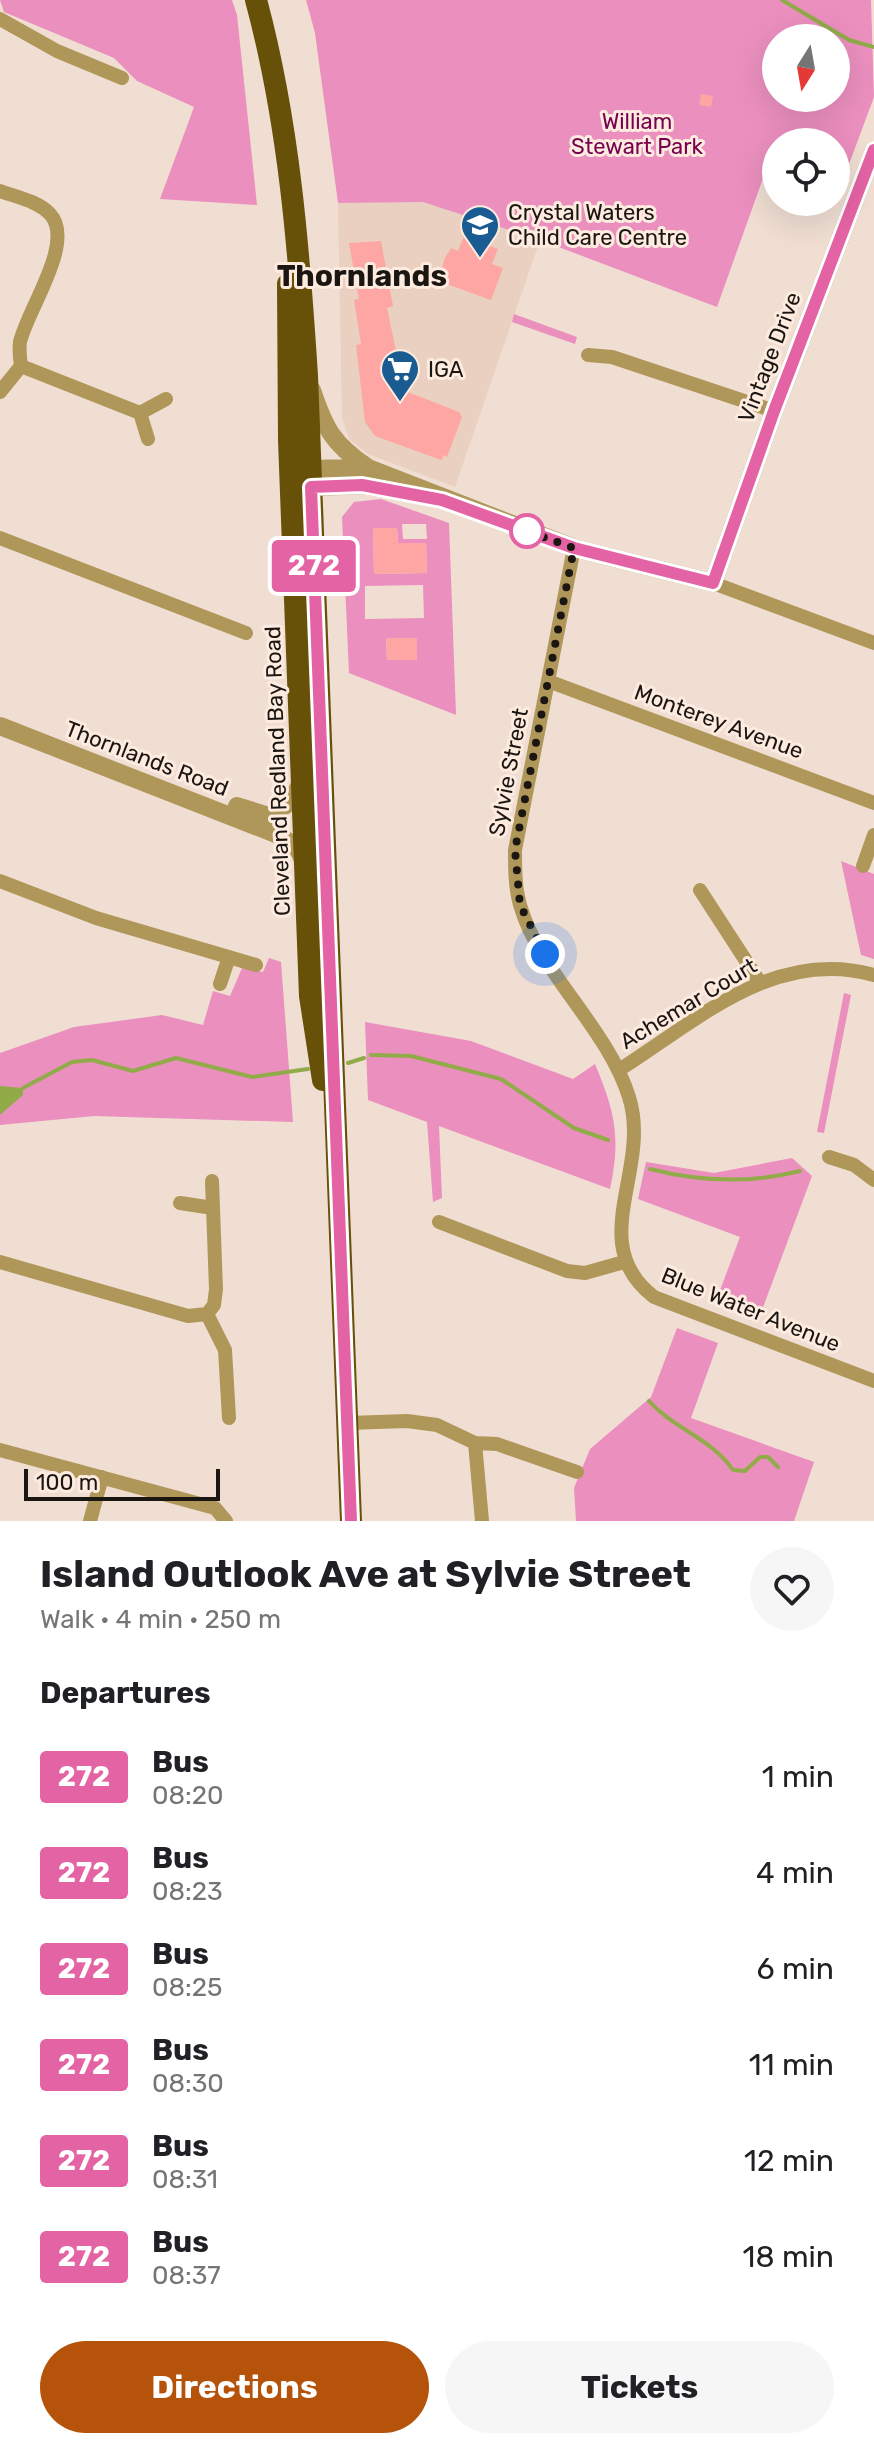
<!DOCTYPE html>
<html lang="en">
<head>
<meta charset="utf-8">
<style>
  :root { --surface:#fff; --page:#f6f6f6; --text:#202124; --muted:#757577; --accent:#b45309 }
  body { margin:0; font-family:Rubik,sans-serif; background:var(--page); color:var(--text); height:100vh; display:flex; flex-direction:column; font-size:30px; white-space:nowrap }
  * { box-sizing:border-box; margin:0 }
  p { font-size:26px; color:var(--muted) }
  .icon { flex:none; width:44px; height:44px; fill:none; stroke:currentColor; stroke-width:2; stroke-linecap:round; stroke-linejoin:round }
  .map { position:relative; height:1521px; overflow:hidden }
  .drawer { display:flex; flex-direction:column; background:var(--surface); flex:1 }
  .drawer>* { flex:none }
  .badge { padding:0 16px; border-radius:6px; font-size:28px; line-height:52px }
  .needle { width:52px; rotate:191deg }
  .tools { position:absolute; left:762px; top:24px; display:grid; gap:16px }
  .tools a { display:grid; place-items:center; width:88px; height:88px; border-radius:50%; background:var(--surface); box-shadow:0 8px 32px #0002; font-size:40px }
  .scale { position:absolute; left:24px; bottom:20px; width:196px; box-sizing:border-box; padding-left:8px; border:4px solid #1c1612; border-top:0; font-size:22px; line-height:28px; white-space:nowrap; color:#1c1612; -webkit-text-stroke:6px #fdebe0; paint-order:stroke }
  .you { position:absolute; width:40px; height:40px; margin:-20px; border:6px solid #fff; border-radius:50%; background:#1a73e8; box-shadow:0 0 0 12px #1a73e833 }
  .map>.badge { position:absolute; translate:-50% -50%; box-shadow:0 0 0 4px #fff }
  h2 { padding:0 40px; font-size:30px; line-height:72px }
  .round { display:grid; place-items:center; flex:none; width:84px; height:84px; border-radius:42px; background:var(--page) }
  .summary { display:flex; align-items:center; justify-content:space-between; height:136px; padding:0 40px }
  h1 { font-size:38px; font-weight:700; line-height:60px }
  .primary-button { display:flex; gap:16px; margin-top:auto; padding:16px 40px }
  .primary-button a { flex:1; height:92px; border-radius:48px; background:var(--accent); color:#fff; font-size:32px; font-weight:700; line-height:92px; text-align:center }
  .primary-button a+a { background:var(--page); color:var(--text) }
  ul { padding:0; list-style:none }
  li { display:flex; align-items:center; gap:24px; height:96px; padding:0 40px }
  li div { flex:1 }
  li b { display:block; font-size:30px }
  li em { font-style:normal }
  li .badge { min-width:88px; font-weight:700; text-align:center }
  .map>svg:first-child { display:block }
  .built { fill:#e9d0c0 }
  .green { fill:#eb8fbf; fill-rule:evenodd }
  .water { fill:#91ab48 }
  .lines { fill:none; stroke-linecap:round; stroke-linejoin:round }
  .stream { stroke:#91ab48; stroke-width:4 }
  .building { fill:#fda6a3 }
  .minor { stroke:#af975a; stroke-width:14 }
  .tertiary { stroke:#af975a; stroke-width:18 }
  .trunk { stroke:#675008; stroke-width:22 }
  .line-casing { stroke:#fff; stroke-width:18 }
  .line { stroke:#e463a4; stroke-width:12 }
  .walk { stroke:#1c1612; stroke-width:8; stroke-dasharray:0 14.4 }
  .stop-dot { fill:#fff; stroke:#e463a4; stroke-width:4 }
  .labels { text-anchor:middle; stroke-width:6; stroke-linejoin:round; paint-order:stroke }
  .park-label { font-size:22px; fill:#780050; stroke:#fdebe0 }
  .poi-label { font-size:22px; fill:#1c1612; stroke:#fdebe0; text-anchor:start }
  .street-label { font-size:22px; fill:#1c1612; stroke:#fdebe0 }
  .district-label { font-size:30px; font-weight:bold; fill:#1c1612; stroke:#fdebe0 }
</style>
</head>
<body>
<div class="map">
<svg width="874" height="1521" viewBox="0 0 874 1521">
  <rect width="100%" height="100%" fill="#f0ded2"/>
  <path class="built" d="M423,201L540,240L455,487L368,454L350,440L342,418L338,203Z"/>
  <path class="green" d="M0,0H232L237,15L257,205L160,199L194,107L137,81L114,58L4,12Z
    M306,0H871L874,97L848,167L836,162V142H776L717,307L540,240L423,202L338,203L315,33ZM776,38H836V98H776Z
    M514,314L577,337L575,344L512,322Z
    M381,499L449,523L456,715L349,673L342,517L354,502ZM402,524H426L427,539H403ZM397,528L398,543H426L427,573L374,574L373,529ZM423,585L424,618L365,619V586ZM386,638H417V660H387Z
    M841,861L874,874V959L861,955Z
    M269,958L281,962L293,1122L94,1116L0,1125V1053L74,1027L162,1015L203,1025L213,991L230,996L242,968L263,972Z
    M844,993L851,995L824,1133L817,1132Z
    M365,1022L471,1041L573,1079L595,1064C615,1112 621,1137 610,1189L439,1126L442,1198L433,1202L427,1122L368,1100Z
    M792,1158L812,1176L759,1318L716,1301L740,1237L638,1199L646,1162L714,1173Z
    M677,1328L718,1343L691,1418L814,1462L794,1521H576L574,1488L590,1449L651,1397Z"/>
  <path class="water" d="M0,1086L23,1088V1095L0,1115Z"/>
  <g class="lines">
    <path class="stream" d="M782,0L849,40L874,47
      M371,1055L411,1056L501,1079L574,1128L608,1140
      M348,1063L364,1058
      M23,1088L72,1062L92,1060L133,1071L176,1058L252,1077L308,1069
      M650,1169C701,1182 749,1184 800,1171
      M649,1401C674,1429 712,1439 733,1470L745,1471L760,1457H768L778,1467"/>
  </g>
  <path class="building" d="M701,94L713,96L711,107L699,105Z
    M464,236L498,249L492,264L503,268L491,300L438,281L445,258L451,248L458,251Z
    M381,241L393,306L387,308L396,351L389,352L395,387L459,412L462,417L447,457L444,455L441,460L375,436L365,422L356,345L361,344L354,300L359,299L349,243Z
    M373,528H397L398,543H426L427,573L374,574Z
    M386,638H417V660H387Z"/>
  <g class="lines">
    <path class="minor" d="M0,19L57,51L122,78
      M0,191C16,197 38,201 50,214C76,242 27,310 20,342C19,349 20,359 21,366L0,392
      M588,355L612,357L774,411
      M21,366L140,413
      M148,439L140,413L166,399
      M0,538L246,633
      M574,548L515,850C515,869 515,887 520,905C540,974 607,1027 629,1097C652,1170 584,1243 654,1297L874,1381
      M713,583L874,643
      M548,681L874,803
      M863,866L874,835
      M0,881L96,918L256,965
      M700,890L759,981
      M220,984L229,957
      M619,1070C698,1020 775,947 874,975
      M829,1157L854,1165L874,1180
      M180,1203L213,1208
      M439,1222L567,1271L585,1273L624,1262
      M0,1262L188,1316L207,1314
      M207,1314L214,1305L216,1289L212,1181
      M207,1314L225,1350L229,1418
      M348,1423L407,1421L437,1425L475,1443L497,1444L577,1472
      M475,1443L482,1521
      M0,1450L215,1508L226,1521
      M90,1521L102,1477"/>
    <path class="tertiary" d="M312,390C325,429 333,444 367,467
      M297,469L368,468L574,548L713,583L774,411L874,150
      M299,488L362,485L408,493
      M0,726L281,836L299,851L306,867
      M237,806L269,816L292,801L301,782"/>
    <path class="trunk" d="M256,0C289,122 299,250 307,376L351,1521
      M288,284L289,440L310,996L323,1080"/>
  </g>
  <g class="lines">
    <defs>
      <path id="line" d="M351,1521L311,487L362,485L442,500L574,548L713,583L774,411L874,150"/>
    </defs>
    <use href="#line" class="line-casing"/>
    <use href="#line" class="line"/>
    <path class="walk" d="M527,531L515,527L574,548L515,850L520,905L545,954"/>
  </g>
  <defs>
    <symbol id="school-pin" viewBox="-11 -11 22 30"><path d="M0 17L-7.5 6A9.5 9.5 0 1 1 7.5 6Z" fill="#1a5c91" stroke="#fdebe0"/><path d="M0-5L7-2L0 1L-7-2ZM-4 1L0 2.5L4 1V4Q0 6-4 4Z" fill="#fff"/></symbol>
    <symbol id="supermarket-pin" viewBox="-11 -11 22 30"><path d="M0 17L-7.5 6A9.5 9.5 0 1 1 7.5 6Z" fill="#1a5c91" stroke="#fdebe0"/><path d="M-6-5.5h2.5l.6 2H6L4.5 2H-2.5L-4.4-4H-6ZM-1.5 3.2a1.3 1.3 0 1 0 .1 0ZM3 3.2a1.3 1.3 0 1 0 .1 0Z" fill="#fff"/></symbol>
  </defs>
  <g fill-rule="evenodd">
    <use href="#school-pin" x="458" y="203" width="44" height="60"/>
    <use href="#supermarket-pin" x="378" y="347" width="44" height="60"/>
  </g>
  <circle class="stop-dot" cx="527" cy="531" r="16"/>
  <g class="labels">
    <g class="park-label">
      <text x="637" y="129">William<tspan x="637" dy="25">Stewart Park</tspan></text>
    </g>
    <g class="poi-label">
      <text x="508" y="220">Crystal Waters<tspan x="508" dy="25">Child Care Centre</tspan></text>
      <text x="428" y="377">IGA</text>
    </g>
    <g class="street-label">
      <text transform="translate(769 357) rotate(-69)" y="8">Vintage Drive</text>
      <text transform="translate(719 721) rotate(20)" y="8">Monterey Avenue</text>
      <text transform="translate(147 758) rotate(21)" y="8">Thornlands Road</text>
      <text transform="translate(277 771) rotate(-92)" y="8">Cleveland Redland Bay Road</text>
      <text transform="translate(508 772) rotate(-79)" y="8">Sylvie Street</text>
      <text transform="translate(688 1003) rotate(-31)" y="8">Achemar Court</text>
      <text transform="translate(751 1309) rotate(22)" y="8">Blue Water Avenue</text>
    </g>
    <g class="district-label">
      <text x="362" y="286">Thornlands</text>
    </g>
  </g>
</svg>
<div class="tools">
<a><svg class="needle" viewBox="-14 -14 28 28"><path d="M0-13l5 13h-10z" fill="#e53935"/><path d="M0 13l5-13h-10z" fill="#757577"/></svg></a>
<a><svg class="icon" aria-label="locate" viewBox="0 0 24 24"><circle cx="12" cy="12" r="6"/><path d="M12 2v4M12 18v4M2 12h4M18 12h4"/></svg></a>
</div>
<div class="scale">100 m</div>
<div class="you" style="left:545px;top:954px"></div>
<b class="badge" style="left:314px;top:566px;background:#e463a4;color:#fff">272</b>
</div>
<section class="drawer">
<div class="summary"><div><h1>Island Outlook Ave at Sylvie Street</h1><p>Walk · 4 min · 250 m</p></div><a class="round"><svg class="icon" aria-label="heart" viewBox="0 0 24 24"><path d="M12 20l-8-8c-3-5 5-10 8-4 3-6 11-1 8 4z"/></svg></a></div>
<h2>Departures</h2>
<ul>
<li><span class="badge" style="background:#e463a4;color:#fff">272</span><div><b>Bus</b><p>08:20</p></div><em>1 min</em></li>
<li><span class="badge" style="background:#e463a4;color:#fff">272</span><div><b>Bus</b><p>08:23</p></div><em>4 min</em></li>
<li><span class="badge" style="background:#e463a4;color:#fff">272</span><div><b>Bus</b><p>08:25</p></div><em>6 min</em></li>
<li><span class="badge" style="background:#e463a4;color:#fff">272</span><div><b>Bus</b><p>08:30</p></div><em>11 min</em></li>
<li><span class="badge" style="background:#e463a4;color:#fff">272</span><div><b>Bus</b><p>08:31</p></div><em>12 min</em></li>
<li><span class="badge" style="background:#e463a4;color:#fff">272</span><div><b>Bus</b><p>08:37</p></div><em>18 min</em></li>
</ul>
<div class="primary-button"><a>Directions</a><a>Tickets</a></div>
</section>
</body>
</html>
